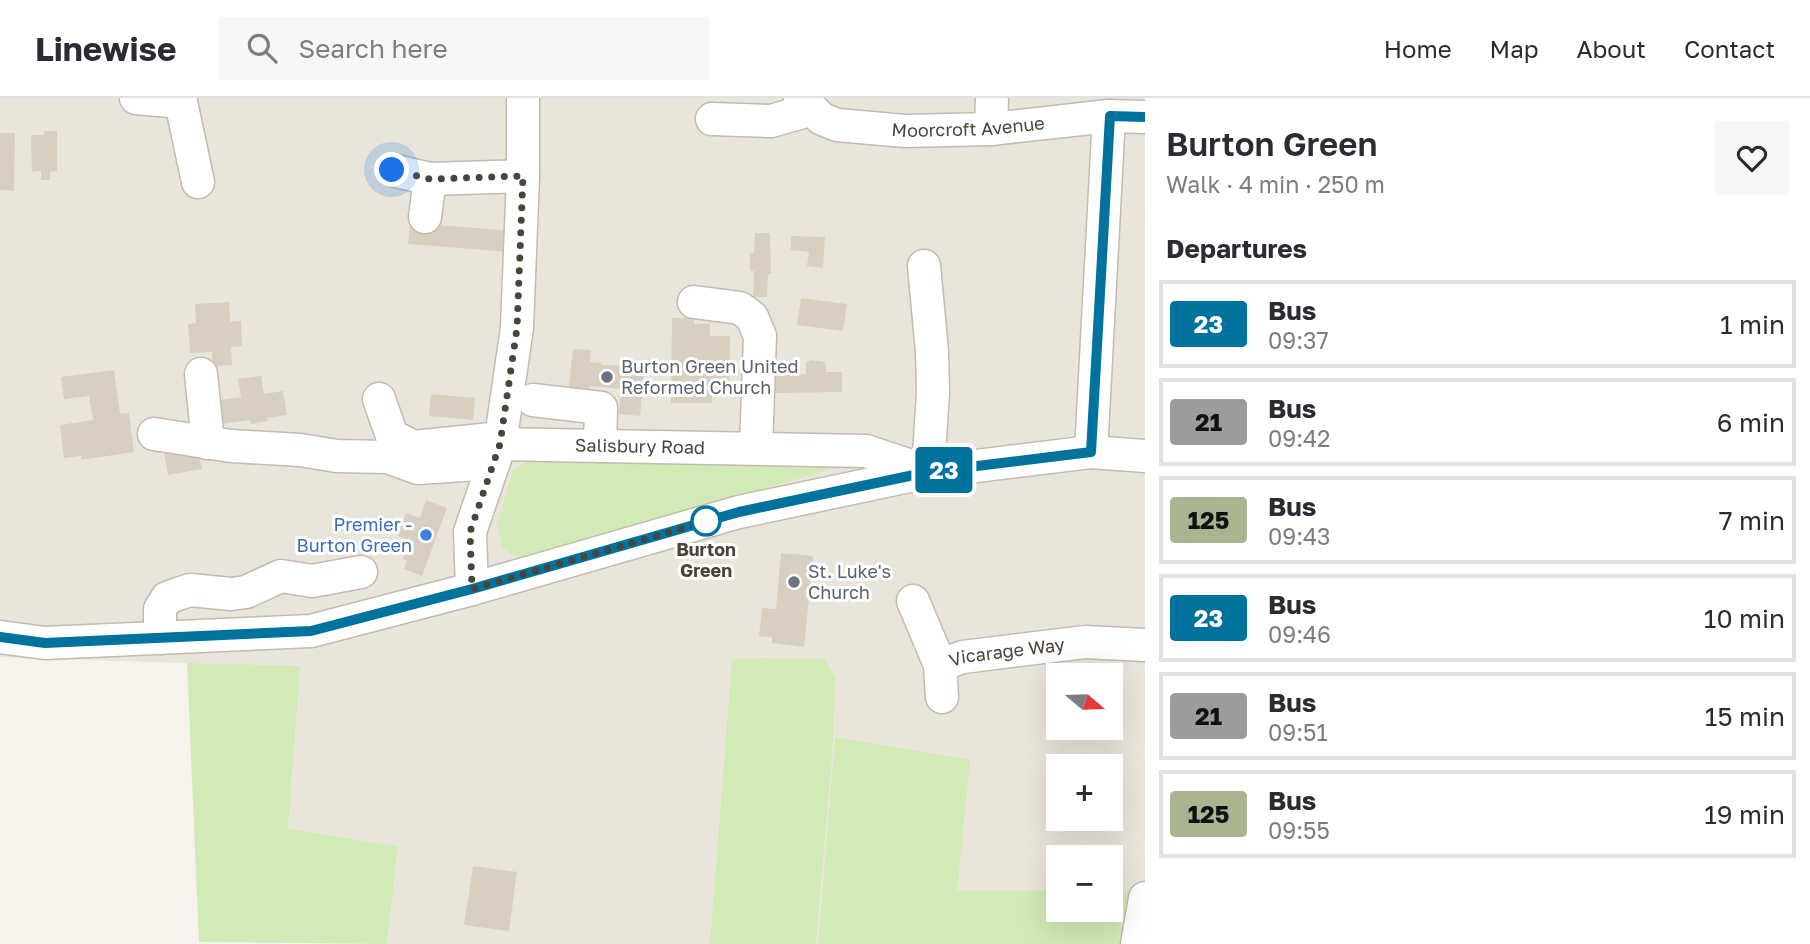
<!DOCTYPE html>
<html lang="en">
<head>
<meta charset="utf-8">
<style>
  :root { --surface:#fff; --page:#f7f7f7; --text:#2b2b33; --muted:#7c7c81; --line:#e1e1e2 }
  body { margin:0; font-family:"Golos Text",sans-serif; background:var(--page); color:var(--text); height:100vh; display:flex; flex-direction:column; font-size:26px; white-space:nowrap }
  * { box-sizing:border-box; margin:0 }
  p { font-size:23px; color:var(--muted) }
  .icon { flex:none; width:38px; height:38px; fill:none; stroke:currentColor; stroke-width:2; stroke-linecap:round; stroke-linejoin:round }
  .map { position:relative; flex:1; overflow:hidden }
  .side { display:flex; flex-direction:column; background:var(--surface); width:665px }
  .side>* { flex:none }
  .badge { padding:0 14px; border-radius:5px; font-size:24px; line-height:46px }
  .needle { width:46px; rotate:109deg }
  .buttons { position:absolute; left:1046px; top:565px; display:grid; gap:14px }
  .buttons a { display:grid; place-items:center; width:77px; height:77px; border-radius:0px; background:var(--surface); box-shadow:0 7px 28px #0002; font-size:35px }
  .you { position:absolute; width:35px; height:35px; margin:-18px; border:5px solid #fff; border-radius:50%; background:#1a73e8; box-shadow:0 0 0 10px #1a73e833 }
  .map>.badge { position:absolute; translate:-50% -50%; box-shadow:0 0 0 4px #fff }
  h2 { padding:0 21px; font-size:26px; line-height:63px }
  .round { display:grid; place-items:center; flex:none; width:74px; height:74px; border-radius:0px; background:var(--page) }
  .headline { display:flex; align-items:center; justify-content:space-between; height:119px; padding:0 21px }
  h1 { font-size:33px; font-weight:600; line-height:52px }
  ul { padding:0; list-style:none }
  li { display:flex; align-items:center; gap:21px; height:88px; margin:0 14px 10px; padding:0 7px; border:4px solid var(--line); border-radius:0px }
  li div { flex:1 }
  li b { display:block; font-size:26px }
  li em { font-style:normal }
  li .badge { min-width:77px; font-weight:700; text-align:center }
  header { display:flex; align-items:center; gap:42px; box-sizing:border-box; height:98px; padding:0 35px; background:var(--surface); border-bottom:2px solid var(--line) }
  header strong { font-size:33px }
  nav { display:flex; gap:38px; margin-inline-start:auto; font-size:24px }
  .search { width:490px; height:63px; background:var(--page); display:flex; align-items:center; gap:18px; box-sizing:border-box; padding:0 24px; border-radius:0px; color:var(--muted); font-size:26px }
  main { display:flex; flex:1; min-height:0 }
  .map>svg:first-child { display:block }
  .residential { fill:#eae5da; fill-rule:evenodd }
  .green { fill:#d2eab5 }
  .building { fill:#d8cfc1 }
  .lines { fill:none; stroke-linecap:round; stroke-linejoin:round }
  .minor-casing { stroke:#c2bbae; stroke-width:35 }
  .minor { stroke:#fff; stroke-width:32 }
  .line-casing { stroke:#fff; stroke-width:16 }
  .line { stroke:#00729e; stroke-width:10 }
  .walk { stroke:#4b4439; stroke-width:7; stroke-dasharray:0 12.6 }
  .worship-dot { fill:#6b7280; stroke:#fff; stroke-width:2.5 }
  .stop-dot { fill:#fff; stroke:#00729e; stroke-width:3.5 }
  .shop-dot { fill:#3f7fe0; stroke:#fff; stroke-width:2.5 }
  .labels { text-anchor:middle; stroke-width:6; stroke-linejoin:round; paint-order:stroke }
  .street-label { font-size:18px; fill:#4b4439; stroke:#fff }
  .worship-label { font-size:18px; fill:#5b616d; stroke:#fff; text-anchor:start }
  .shop-label { font-size:18px; fill:#366cbe; stroke:#fff; text-anchor:end }
  .stop-label { font-size:18px; font-weight:bold; fill:#4b4439; stroke:#fff }
</style>
</head>
<body>
<header>
<strong>Linewise</strong>
<div class="search"><svg class="icon" aria-label="search" viewBox="0 0 24 24"><circle cx="10" cy="10" r="6"/><path d="M15 15l6 6"/></svg>Search here</div>
<nav><a>Home</a><a>Map</a><a>About</a><a>Contact</a></nav>
</header>
<main>
<div class="map">
<svg width="1145" height="846" viewBox="0 0 1145 846">
  <rect width="100%" height="100%" fill="#f6f3ec"/>
  <path class="residential" d="M0,0H1145V846H1120L1129,794L1111,793V760H1059V793H956L835,639L818,846H387L398,748L288,732L299,569L0,559ZM1059,578H1111V630H1059ZM1059,668H1111V721H1059Z"/>
  <path class="green" d="M536,359L865,361L524,462L503,451L497,427L513,372Z
    M757,560L825,561L835,580L832,656L816,846H710L732,562Z
    M187,565L300,568L288,731L398,748L387,846L199,844Z
    M835,639L970,662L957,793H1059V812H1111V793H1129L1120,846H818Z"/>
  <path class="building" d="M44,33H57V73L50,74V82H41V73L32,74L31,37H44Z
    M0,35H15L14,93L0,92Z
    M410,125L512,133L511,154L408,146Z
    M755,135H770L771,176H768L767,199H753L754,173H750V155H754Z
    M791,138L825,139L823,170L807,168L809,154L791,152Z
    M801,200L847,206L843,233L797,227Z
    M229,204L230,224L241,223L242,248L231,249L232,267L213,268L212,254L190,255L188,226L196,225L195,206Z
    M672,220H694V226H710V238H730L729,294H712V305H671Z
    M573,251L591,252L590,264L602,265L601,267L645,268L640,318L619,316L621,291L590,288L589,297L568,296Z
    M811,262L825,264L826,274H842V294L774,295V277L806,276V264Z
    M114,272L120,316L129,315L134,354L81,362V358L64,360L60,327L93,322L89,298L64,301L61,279Z
    M261,278L264,296L283,293L287,317L267,320L268,323L251,326L250,322L222,326L219,302L241,299L238,281Z
    M431,296L475,300L473,322L429,318Z
    M198,350L202,371L168,377L164,355Z
    M426,402L447,410L422,478L404,471L407,463L403,461L405,455L399,453L404,440L398,438L406,415L420,420Z
    M781,455L813,458L804,549L772,545V539L759,538L762,510L776,511Z
    M473,768L517,774L509,833L464,827Z"/>
  <g class="lines">
    <defs>
      <g id="minor">
        <path d="M136,0L181,4L198,84"/>
        <path id="s1" d="M800,0L822,21L837,27L905,33L991,31L1109,18L1145,19"/>
        <path d="M712,21L771,23L810,12"/>
        <path d="M991,31L992,0"/>
        <path d="M392,72L430,81L523,78"/>
        <path d="M425,119L430,81"/>
        <path d="M924,168L932,253L933,294L928,374"/>
        <path d="M694,204L740,210L752,219L760,238L756,350"/>
        <path d="M201,276L208,345"/>
        <path d="M379,301L392,338L414,349L501,340"/>
        <path d="M533,302L601,310L600,348"/>
        <path d="M154,336L231,348L300,352L337,358L388,359L418,370L494,365"/>
        <path id="s2" d="M500,346L866,353L926,373"/>
        <path d="M1091,354L1109,18"/>
        <path d="M472,491L470,434L500,346L517,230L523,78V0"/>
        <path id="s3" d="M913,503L940,567L963,559L1085,544L1145,547"/>
        <path d="M0,539L45,545L311,533L472,491L739,414L928,374L1091,354L1145,358"/>
        <path d="M160,540V511L167,500L178,496L190,492L231,496L246,494L281,478L312,483L361,474"/>
        <path d="M940,567L942,599"/>
        <path d="M1137,846L1145,800"/>
      </g>
    </defs>
    <use href="#minor" class="minor-casing"/>
    <use href="#minor" class="minor"/>
  </g>
  <g class="lines">
    <defs>
      <path id="line" d="M0,539L45,545L311,533L472,491L739,414L928,374L1091,354L1110,18L1145,19"/>
    </defs>
    <use href="#line" class="line-casing"/>
    <use href="#line" class="line"/>
    <path class="walk" d="M392,72L430,81L523,78L517,230L500,346L470,434L472,491L712,422L706,423"/>
  </g>
  <g class="worship-dot">
    <circle cx="607" cy="279" r="7"/>
    <circle cx="794" cy="484" r="7"/>
  </g>
  <circle class="stop-dot" cx="706" cy="423" r="14"/>
  <circle class="shop-dot" cx="426" cy="437" r="7"/>
  <g class="labels">
    <g class="street-label">
      <text dy="6" stroke="none"><textPath href="#s1" startOffset="178">Moorcroft Avenue</textPath></text>
      <text dy="6" stroke="none"><textPath href="#s2" startOffset="140">Salisbury Road</textPath></text>
      <text dy="6" stroke="none"><textPath href="#s3" startOffset="138">Vicarage Way</textPath></text>
    </g>
    <g class="worship-label">
      <text x="621" y="275">Burton Green United<tspan x="621" dy="21">Reformed Church</tspan></text>
      <text x="808" y="480">St. Luke's<tspan x="808" dy="21">Church</tspan></text>
    </g>
    <g class="shop-label">
      <text x="412" y="433">Premier -<tspan x="412" dy="21">Burton Green</tspan></text>
    </g>
    <g class="stop-label">
      <text x="706" y="458">Burton<tspan x="706" dy="21">Green</tspan></text>
    </g>
  </g>
</svg>
<div class="buttons">
<a><svg class="needle" viewBox="-14 -14 28 28"><path d="M0-13l5 13h-10z" fill="#e53935"/><path d="M0 13l5-13h-10z" fill="#7c7c81"/></svg></a>
<a>+</a>
<a>−</a>
</div>
<div class="you" style="left:392px;top:72px"></div>
<b class="badge" style="left:944px;top:372px;background:#00729e;color:#fff">23</b>
</div>
<section class="side">
<div class="headline"><div><h1>Burton Green</h1><p>Walk · 4 min · 250 m</p></div><a class="round"><svg class="icon" aria-label="heart" viewBox="0 0 24 24"><path d="M12 20l-8-8c-3-5 5-10 8-4 3-6 11-1 8 4z"/></svg></a></div>
<h2>Departures</h2>
<ul>
<li><span class="badge" style="background:#00729e;color:#fff">23</span><div><b>Bus</b><p>09:37</p></div><em>1 min</em></li>
<li><span class="badge" style="background:#9d9c9c;color:#111">21</span><div><b>Bus</b><p>09:42</p></div><em>6 min</em></li>
<li><span class="badge" style="background:#a9b590;color:#111">125</span><div><b>Bus</b><p>09:43</p></div><em>7 min</em></li>
<li><span class="badge" style="background:#00729e;color:#fff">23</span><div><b>Bus</b><p>09:46</p></div><em>10 min</em></li>
<li><span class="badge" style="background:#9d9c9c;color:#111">21</span><div><b>Bus</b><p>09:51</p></div><em>15 min</em></li>
<li><span class="badge" style="background:#a9b590;color:#111">125</span><div><b>Bus</b><p>09:55</p></div><em>19 min</em></li>
</ul>
</section>
</main>
</body>
</html>
